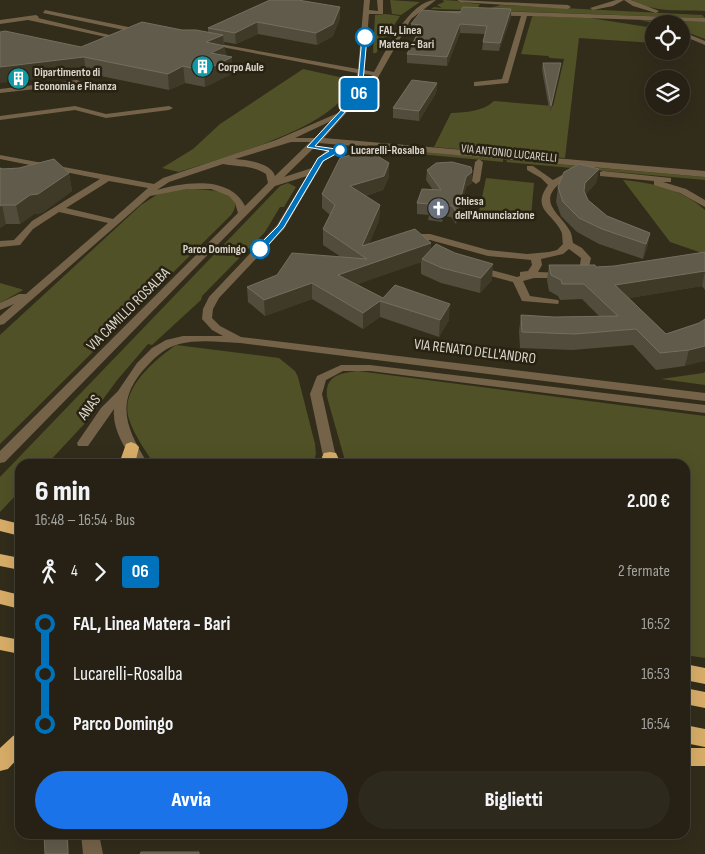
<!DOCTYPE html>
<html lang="it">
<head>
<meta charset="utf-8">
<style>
  :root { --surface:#262114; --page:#2e291d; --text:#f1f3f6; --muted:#a4a3a0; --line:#423e34; --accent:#1a73e8 }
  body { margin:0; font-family:"Sofia Sans Condensed",sans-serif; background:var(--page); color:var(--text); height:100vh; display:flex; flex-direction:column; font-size:19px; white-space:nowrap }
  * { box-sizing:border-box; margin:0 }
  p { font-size:16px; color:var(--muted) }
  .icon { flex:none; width:28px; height:28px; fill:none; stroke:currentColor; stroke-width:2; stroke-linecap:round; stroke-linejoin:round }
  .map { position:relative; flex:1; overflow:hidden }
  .panel { position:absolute; left:15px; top:459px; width:675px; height:380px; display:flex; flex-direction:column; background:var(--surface); border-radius:15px; box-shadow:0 5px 20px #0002,0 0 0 1px var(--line) }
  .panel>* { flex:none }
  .badge { padding:0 10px; border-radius:4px; font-size:18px; line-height:32px }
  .fabs { position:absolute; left:645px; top:15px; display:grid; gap:10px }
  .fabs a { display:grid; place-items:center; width:45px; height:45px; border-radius:50%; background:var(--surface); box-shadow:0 5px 20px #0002,0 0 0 1px var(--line); font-size:25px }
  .map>.badge { position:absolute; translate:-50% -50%; box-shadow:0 0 0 2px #fff }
  .legs { display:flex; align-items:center; gap:8px; height:55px; padding:0 20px; font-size:16px }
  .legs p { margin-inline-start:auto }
  .headline { display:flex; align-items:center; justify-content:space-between; height:85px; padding:0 20px }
  h1 { font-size:28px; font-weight:800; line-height:38px }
  .cta { display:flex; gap:10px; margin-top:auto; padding:10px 20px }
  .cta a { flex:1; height:58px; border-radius:30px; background:var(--accent); color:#fff; font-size:20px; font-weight:800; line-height:58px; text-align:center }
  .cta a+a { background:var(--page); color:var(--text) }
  ul { padding:0 20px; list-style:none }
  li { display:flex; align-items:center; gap:18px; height:50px; font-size:19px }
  li i { display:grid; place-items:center; width:8px; height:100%; margin:0 6px; background:currentColor }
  li i::after { content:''; width:12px; height:12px; margin:-6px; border:4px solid; border-radius:50%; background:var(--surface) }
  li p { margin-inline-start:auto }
  li:first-child i { background:linear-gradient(#0000 50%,currentColor 0) }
  li:last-child i { background:linear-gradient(currentColor 50%,#0000 0) }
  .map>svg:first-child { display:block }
  .green { fill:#505126 }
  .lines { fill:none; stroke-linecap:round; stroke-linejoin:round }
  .minor { fill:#746348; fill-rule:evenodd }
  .highway { fill:#d8ad68; fill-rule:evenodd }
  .wall { fill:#524c3c }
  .shaded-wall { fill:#3f3928 }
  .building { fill:#615b4b; stroke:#746e60 }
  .line-1 { fill:#0072bc; stroke:#fff }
  .stop-1-dot { fill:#fff; stroke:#0072bc; stroke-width:2.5 }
  .labels { text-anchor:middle; stroke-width:5; stroke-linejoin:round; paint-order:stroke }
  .far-stop-label { font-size:12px; font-weight:bold; fill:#dad6cc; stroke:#282212; text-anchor:start }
  .far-poi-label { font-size:12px; font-weight:bold; fill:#dad6cc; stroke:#282212; text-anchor:start }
  .far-street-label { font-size:12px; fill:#dad6cc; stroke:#282212 }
  .street-label { font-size:15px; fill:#dad6cc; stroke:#282212 }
</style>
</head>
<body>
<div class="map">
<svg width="705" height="854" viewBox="0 0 705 854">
  <rect width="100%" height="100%" fill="#322c1b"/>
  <path class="green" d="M390,0L420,2L401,15L392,14Z
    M443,0C456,0 465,3 480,4L476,10L431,9L434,7L442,8L437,5L444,2Z
    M632,0H705V11C682,10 653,13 632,0Z
    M501,5L702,15L705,18L498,11L490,8Z
    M386,14L400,16L376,53H373L375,15Z
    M534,16L590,18L654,28V43L579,38L565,158L434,147L451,113C466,112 482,112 494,101L553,106L564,59L550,58L548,56L521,54L532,17Z
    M640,20L705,22V39L681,30V24H657Z
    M303,69L353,80C342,127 221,158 179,172L162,168L193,149L220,124Z
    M359,146L503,159V162L355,148Z
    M507,160L705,177V180L506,162Z
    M486,178L534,183L531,217L479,212Z
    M623,180C653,183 682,189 705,210V254L670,242Z
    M288,183L296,187L284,207H280L265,232L202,296L201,300L152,345L148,344L118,379L87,421L47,464H20V491L0,512V477L280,186Z
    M176,189C189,189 252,186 231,215L0,444V335L141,205L158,194Z
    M0,283L21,289L23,290L0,303Z
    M176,345L279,358L295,371L298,377L315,444L316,454L313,464H154C145,450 134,435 129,419C119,389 155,360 176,345Z
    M358,371L705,416V658L685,655V464H346L327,397C325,376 339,373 358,371Z
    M705,372V385L661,379L703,373Z"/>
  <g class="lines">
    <path class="minor" d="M364,0H370L369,10L378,11L377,0H383V14H369L364,70L374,72C386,51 409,0 436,0L411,19L371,90L362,95L324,138L705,171V177L319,143L284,177L312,168L318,158L327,150L340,148L344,150L333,154L324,161L284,229L219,298L213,309L212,318L220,326L241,337L705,393V401L240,343C220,342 199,339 179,344C167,347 156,356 148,365C114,400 125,427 148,464H135C125,448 112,429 114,409L88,446H78L77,443L101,408L118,391L137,363L152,348L166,340L183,336H223L212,330L202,319L203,309L209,297L277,225L307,176L275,186L5,462L0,463V451L238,213L235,203L229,196L211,189H186L150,196L4,324L0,325V316L14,304L0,310V303L19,294H26L108,223L59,212L33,229L20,245L0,247V241L14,240L32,221L100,179L0,159V155L154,184L163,178L276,140L338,113L355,93L357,73L206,44L209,42L358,69ZM364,74L372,75L363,88ZM331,121L315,138H295ZM291,142H310L275,176C271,163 248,160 235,159ZM223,164C239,167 252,165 266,174L268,183L245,206C230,175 184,182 157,190L169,182ZM109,181L148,188L113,219L66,208Z
      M457,0L568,5L571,7L568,9L460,2Z
      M616,0H624L613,6L593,10L590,8Z
      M624,0H631L659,11L656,13L633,6Z
      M45,10L143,30L146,32L143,34L43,13Z
      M492,11L705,18V22L527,16L508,83L477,86H474V82L502,79L521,16L427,15L424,13L427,11Z
      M36,15L39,17L38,18L118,37L115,39L28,20L0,24V20Z
      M681,31L705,41V45L681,35Z
      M77,80L81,82L80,84L0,93V89Z
      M75,106L106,114L169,106L173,108L169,110L106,118L75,110L0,120V116Z
      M479,159L483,162L480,181L476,184L472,181L475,162Z
      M527,166H533L553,180L562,175L576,170L580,173C574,177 566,179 559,184C537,203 562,215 570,231C572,234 572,239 573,243L582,248L591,258L589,267L584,270L565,271V267L580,265L581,258L569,249L563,254L541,259L542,265L538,272L564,273L568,274V278H534L523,281L530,296L558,300L559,302L558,304L522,301L513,282L472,271L471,269L476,266L517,277L520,276V272L528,271L532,265L531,260L488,256L430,240L407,242L402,239L404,237L415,234H430L488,250L527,254L549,252L557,250L563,244C562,240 563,235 561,231C552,213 531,209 548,185L541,178L527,170Z
      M603,171L671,178V182H663L686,189L705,200V207L680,193L654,185V181L600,176V172Z
      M341,365H370L705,405V413L370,371H343L326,380L322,394L336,457L331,464H317L323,456L310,394L317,376Z
      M81,834H99L103,854H83Z"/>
    <path class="highway" d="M131,442L136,444L139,447L135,464H119L126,444Z
      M330,452L336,453L341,464H325L322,457L324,453Z
      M0,519L20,524V536L0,531Z
      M0,554L20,558V570L0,566Z
      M0,590L20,595V609L0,604Z
      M0,636L20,640V654L0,650Z
      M685,664L705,668V684L685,680Z
      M685,688L705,692V708L685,704Z
      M685,725L705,729V747L685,743Z
      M20,733V756L8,769L0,771V748L13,736Z
      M685,748H705V766H685Z"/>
  </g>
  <path class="wall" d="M268,0H298L340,7V18L333,36L317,45L258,34L236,44L224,42L226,56L233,73L205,87L185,83L169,90L86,73L81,47L182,30L208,32V28L270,0Z
    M511,9V17L499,51L482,50L483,42L485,34L460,33L447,66L407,63V54L418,33L411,32V24L460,13Z
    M543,63H561L550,114L542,70Z
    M437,83L436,93L419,121L393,118V108Z
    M389,163V177L383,190L365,196L380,205L379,220L369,244L431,249L492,280L480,293L441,283L421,274V262L357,284L383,298L449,320L439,337L380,317L363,329L312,299L265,316L248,302L247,287L341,257L323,245V229L330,215L322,208V194Z
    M0,168L69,173L72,191L42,213L34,214L20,224H6L0,228Z
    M599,169L596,183L585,195L588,200L607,216L650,233L647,248L643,259L599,244L577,232L561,216L556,202L558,187Z
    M427,170L472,172V183L466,187L456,224L451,217L444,216L442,222L428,220L429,215L417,214V203L433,190L426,180Z
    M705,252V290L702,286L629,298L666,334L699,323L685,366L656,370L633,345L572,350L520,348L519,331L521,315L554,317L599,316L582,299L560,300L558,296L549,291L547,280L549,265L596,267L614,266Z"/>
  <path class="shaded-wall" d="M340,7V18L333,36L317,45L316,33Z
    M511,9V17L499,51L500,43Z
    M257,22L258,34L236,44L235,33Z
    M460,24V33L447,66V57Z
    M223,35L224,47L225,46L226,60L232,57L233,73L205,87L204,71L206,42Z
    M84,57L86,73L0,83V67Z
    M561,63L560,70L550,114L551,106Z
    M183,66L185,83L169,90L168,74Z
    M437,83L436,93L419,121V111Z
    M389,163V177L383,190L350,200V186Z
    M599,169L596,183L582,198L585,183Z
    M472,172V183L466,187L456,224L457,213L466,177Z
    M69,173L72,191L42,213L34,214L20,224L16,205L30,195Z
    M2,205L6,224L0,228V206Z
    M380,205L379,220L364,257L362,246Z
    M445,205L444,216L442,222L443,211Z
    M650,233L647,248L643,259L646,244Z
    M431,243V259H422L421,262L339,291L338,275Z
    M493,264L492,280L480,293L481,278Z
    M705,271L702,286L613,301L615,285Z
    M312,283V299L265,316L264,300Z
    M380,301V317L363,329V313Z
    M450,304L449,320L439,337L440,320Z
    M705,346V361L685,366L689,350Z
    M67,834H68L69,844V854H68Z"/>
  <path class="building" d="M270,0H298L340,7L333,24L316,33L257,22L235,33L208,28Z
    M463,7L511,9L500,43L483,42L487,26L460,24L447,57L407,54L422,25L411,24L422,10L460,13Z
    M142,22L182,30H196L223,35L206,42L225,46L211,53L232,57L204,71L183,66L168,74L84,57L0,67V32L5,31L81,47Z
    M543,63H561L551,106Z
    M412,80L437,83L419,111L393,108Z
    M368,150L389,163L384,176L350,186L380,205L362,246L415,229L431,243L338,275L383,298L395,285L450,304L440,320L380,301L363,313L312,283L264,300L247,287L277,275L292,253L367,259L323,229L335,205L322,194L340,158Z
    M54,159L69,173L38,194L30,195L16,205H2L0,206V168L3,169L19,168Z
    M452,162L471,167L472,172L466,177L457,213L452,206L445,205L443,211L429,209L430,204L417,203L422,189L441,190L427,170L436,163Z
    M579,164L599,169L585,183L584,191L588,200L607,216L650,233L646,244L602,229L579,218L563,202L558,187L564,172Z
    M436,244L455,253L493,264L481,278L442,268L422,259Z
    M705,252V271L615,285L666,334L699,323L705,319V346L689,350L660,353L636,329L575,334L522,332L521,315L554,317L618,316L584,284H562L561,280L551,275L549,265H595L596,267L614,266Z
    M44,834H67L68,854H45Z
    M141,852H199V854H140Z"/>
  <path class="line-1" d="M365,35L367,37L362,93L315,146L343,150L323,161L284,227L263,251H257V247L278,226L318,158L329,151L307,147L357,93L362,37Z"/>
  <defs>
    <symbol id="building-disc" viewBox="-11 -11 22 22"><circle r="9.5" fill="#0f9aa8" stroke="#282212"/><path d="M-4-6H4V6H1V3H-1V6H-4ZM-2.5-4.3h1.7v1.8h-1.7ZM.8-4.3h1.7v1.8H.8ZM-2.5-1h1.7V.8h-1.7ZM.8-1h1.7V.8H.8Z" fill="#fff"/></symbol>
    <symbol id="church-disc" viewBox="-11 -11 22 22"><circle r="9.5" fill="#6b7280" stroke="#282212"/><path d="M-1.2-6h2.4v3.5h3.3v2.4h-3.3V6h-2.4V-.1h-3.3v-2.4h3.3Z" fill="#fff"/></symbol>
  </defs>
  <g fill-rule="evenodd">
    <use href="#building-disc" x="190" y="54" width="25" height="25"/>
    <use href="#building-disc" x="6" y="66" width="25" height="25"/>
    <use href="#church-disc" x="426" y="196" width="25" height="25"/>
  </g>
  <g class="stop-1-dot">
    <circle cx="365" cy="37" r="9"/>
    <circle cx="340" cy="150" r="6"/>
    <circle cx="260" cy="249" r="9"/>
  </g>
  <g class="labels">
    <g class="far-stop-label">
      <text x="379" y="34">FAL, Linea<tspan x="379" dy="14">Matera - Bari</tspan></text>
      <text x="351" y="154">Lucarelli-Rosalba</text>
      <text x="246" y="253" text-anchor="end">Parco Domingo</text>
    </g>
    <g class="far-poi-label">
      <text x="218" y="71">Corpo Aule</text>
      <text x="34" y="76">Dipartimento di<tspan x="34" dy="14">Economia e Finanza</tspan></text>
      <text x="455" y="205">Chiesa<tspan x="455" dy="14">dell'Annunciazione</tspan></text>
    </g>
    <g class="far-street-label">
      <text transform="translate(509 153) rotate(6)" y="4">VIA ANTONIO LUCARELLI</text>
    </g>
    <g class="street-label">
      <text transform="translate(128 309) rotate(-45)" y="5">VIA CAMILLO ROSALBA</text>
      <text transform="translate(475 351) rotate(7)" y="5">VIA RENATO DELL'ANDRO</text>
      <text transform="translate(89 407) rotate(-53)" y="5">ANAS</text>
    </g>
  </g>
</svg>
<div class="fabs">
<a><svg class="icon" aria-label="locate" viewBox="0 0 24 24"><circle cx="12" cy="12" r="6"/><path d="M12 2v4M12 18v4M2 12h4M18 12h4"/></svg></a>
<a><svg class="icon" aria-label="layers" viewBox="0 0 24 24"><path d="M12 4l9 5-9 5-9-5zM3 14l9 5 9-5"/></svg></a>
</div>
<b class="badge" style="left:359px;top:94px;background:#0072bc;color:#fff">06</b>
<section class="panel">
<div class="headline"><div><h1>6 min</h1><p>16:48 – 16:54 · Bus</p></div><b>2.00 €</b></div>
<div class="legs"><svg class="icon" aria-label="walk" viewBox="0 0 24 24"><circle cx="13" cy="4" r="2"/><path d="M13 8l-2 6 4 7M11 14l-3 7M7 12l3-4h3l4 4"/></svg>4<svg class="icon" aria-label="forward" viewBox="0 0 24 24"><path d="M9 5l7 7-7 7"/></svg><b class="badge" style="background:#0072bc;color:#fff">06</b><p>2 fermate</p></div>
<ul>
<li><i style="color:#0072bc"></i><b>FAL, Linea Matera - Bari</b><p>16:52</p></li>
<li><i style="color:#0072bc"></i><span>Lucarelli-Rosalba</span><p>16:53</p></li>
<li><i style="color:#0072bc"></i><b>Parco Domingo</b><p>16:54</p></li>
</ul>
<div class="cta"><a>Avvia</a><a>Biglietti</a></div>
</section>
</div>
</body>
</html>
